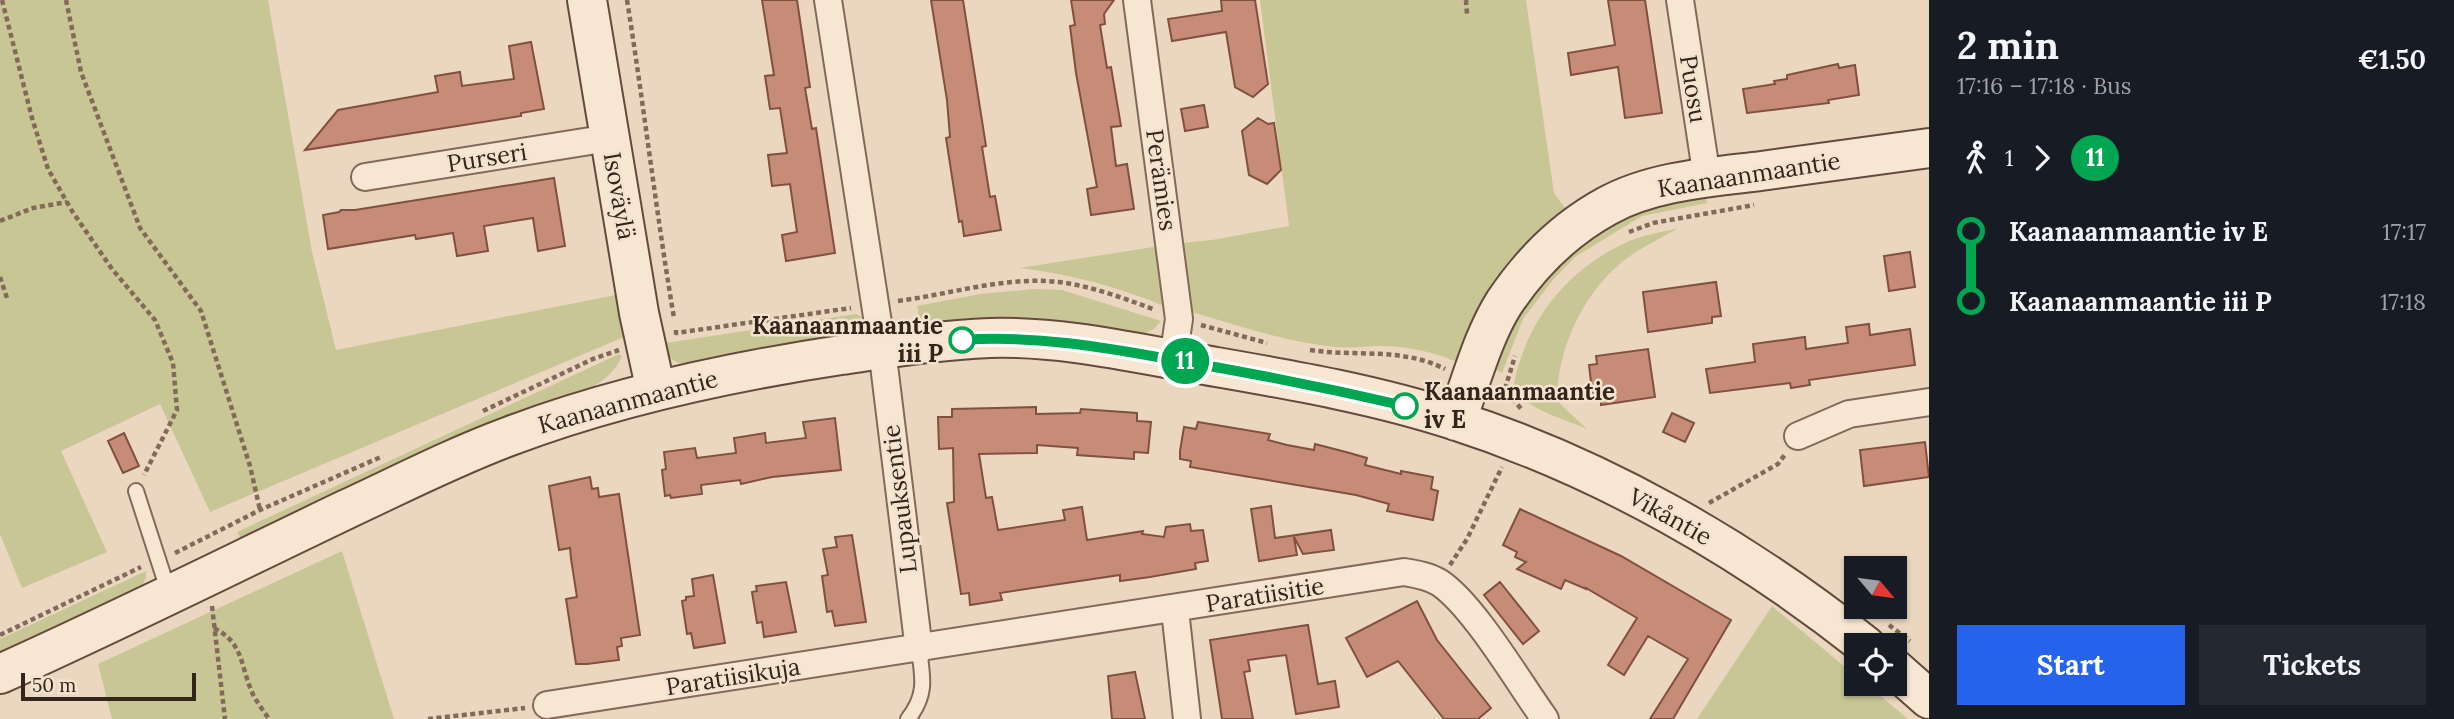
<!DOCTYPE html>
<html lang="en">
<head>
<meta charset="utf-8">
<style>
  :root { --surface:#171b24; --page:#242831; --text:#f1f3f6; --muted:#9ea1a6; --accent:#2563eb }
  body { margin:0; font-family:Lora,serif; background:var(--page); color:var(--text); height:100vh; display:flex; flex-direction:column; font-size:26px; white-space:nowrap }
  * { box-sizing:border-box; margin:0 }
  p { font-size:23px; color:var(--muted) }
  .icon { flex:none; width:38px; height:38px; fill:none; stroke:currentColor; stroke-width:2; stroke-linecap:round; stroke-linejoin:round }
  .map { position:relative; flex:1; overflow:hidden }
  .drawer { display:flex; flex-direction:column; background:var(--surface); width:525px }
  .drawer>* { flex:none }
  .badge { padding:0 14px; border-radius:23px; font-size:24px; line-height:46px }
  .needle { width:46px; rotate:119deg }
  .controls { position:absolute; left:1844px; top:556px; display:grid; gap:14px }
  .controls a { display:grid; place-items:center; width:63px; height:63px; border-radius:0px; background:var(--surface); box-shadow:0 2px 5px #0004; font-size:35px }
  .scale { position:absolute; left:21px; bottom:18px; width:175px; box-sizing:border-box; padding-left:7px; border:4px solid #33241c; border-top:0; font-size:19px; line-height:24px; white-space:nowrap; color:#33241c; -webkit-text-stroke:5px #f3e3ce; paint-order:stroke }
  .map>.badge { position:absolute; translate:-50% -50%; box-shadow:0 0 0 4px #fff }
  .legs { display:flex; align-items:center; gap:10px; height:77px; padding:0 28px; font-size:23px }
  .legs p { margin-inline-start:auto }
  .head { display:flex; align-items:center; justify-content:space-between; height:119px; padding:0 28px }
  h1 { font-size:38px; font-weight:700; line-height:52px }
  .cta { display:flex; gap:14px; margin-top:auto; padding:14px 28px }
  .cta a { flex:1; height:80px; border-radius:0px; background:var(--accent); color:#fff; font-size:28px; font-weight:700; line-height:80px; text-align:center }
  .cta a+a { background:var(--page); color:var(--text) }
  ul { padding:0 28px; list-style:none }
  li { display:flex; align-items:center; gap:24px; height:70px; font-size:26px }
  li i { display:grid; place-items:center; width:10px; height:100%; margin:0 9px; background:currentColor }
  li i::after { content:''; width:18px; height:18px; margin:-9px; border:5px solid; border-radius:50%; background:var(--surface) }
  li p { margin-inline-start:auto }
  li:first-child i { background:linear-gradient(#0000 50%,currentColor 0) }
  li:last-child i { background:linear-gradient(currentColor 50%,#0000 0) }
  main { display:flex; flex:1; min-height:0 }
  .map>svg:first-child { display:block }
  .green { fill:#c8c694 }
  .building { fill:#c78c77; stroke:#805040; stroke-width:2 }
  .lines { fill:none; stroke-linecap:round; stroke-linejoin:round }
  .lane-casing { stroke:#836959; stroke-width:18 }
  .street-casing { stroke:#836959; stroke-width:30 }
  .secondary-casing { stroke:#644a3c; stroke-width:42 }
  .path { stroke:#836959; stroke-width:4.5; stroke-dasharray:5 3.5; stroke-linecap:butt }
  .lane { stroke:#f6e6d2; stroke-width:14 }
  .street { stroke:#f6e6d2; stroke-width:26 }
  .secondary { stroke:#f6e6d2; stroke-width:38 }
  .line-1-casing { stroke:#fff; stroke-width:16 }
  .line-1 { stroke:#00a651; stroke-width:10 }
  .stop-1-dot { fill:#fff; stroke:#00a651; stroke-width:3.5 }
  .labels { text-anchor:middle; stroke-width:5; stroke-linejoin:round; paint-order:stroke }
  .street-label { font-size:24px; fill:#33241c; stroke:#f3e3ce }
  .stop-label { font-size:24px; font-weight:bold; fill:#33241c; stroke:#f3e3ce; text-anchor:end }
</style>
</head>
<body>
<main>
<div class="map">
<svg width="1929" height="719" viewBox="0 0 1929 719">
  <rect width="100%" height="100%" fill="#ebd7bf"/>
  <path class="green" d="M0,0H268L312,252L336,350L621,294L624,337L210,512L160,404L61,451L107,552L22,588L0,534Z
    M1260,0H1526L1554,193L1568,212L1460,363C1434,352 1406,345 1377,346C1362,347 1348,348 1334,347C1286,342 1239,326 1192,312L1181,243L1212,240L1289,226Z
    M1704,190L1707,203L1642,216L1575,257L1552,281L1523,319L1502,373L1488,366L1512,311L1601,225Z
    M1678,228C1660,239 1638,249 1622,262C1582,295 1557,350 1557,401L1587,429C1562,418 1530,411 1513,388C1525,323 1565,271 1625,243C1641,235 1661,233 1678,228Z
    M1160,246L1167,307C1114,286 1075,275 1019,268Z
    M1034,289L1062,290L1161,321L1154,329L1143,334L1054,321L921,325L917,306L980,294Z
    M856,314L862,317L847,335L699,366C682,365 670,364 664,346L666,343Z
    M619,354L622,356C616,371 604,380 591,388L245,546L237,532Z
    M342,551L394,719H112L98,664Z
    M146,571V578L138,593L0,656V639Z
    M1772,606L1857,677V684H1866L1908,719H1697Z"/>
  <path class="building" d="M762,0H797L810,87L805,88L812,129L816,128L835,253L786,261L782,235L797,232L790,184L772,186L768,155L787,153L780,108L770,109L765,76L774,75Z
    M931,0H963L986,146L982,147L990,197L995,196L1001,230L964,236L962,221L959,222L946,138L950,137L947,100Z
    M1071,0H1114L1104,14L1105,24L1100,25L1107,68L1111,67L1121,126L1111,127L1116,166L1127,164L1134,209L1091,215L1087,189L1097,187L1076,73L1070,26L1075,25Z
    M1221,0H1255L1268,84L1253,97L1235,87L1226,32L1172,41L1168,19L1222,11Z
    M1608,0H1645L1662,113L1625,118L1618,67L1571,75L1568,53L1615,45Z
    M531,42L544,109L521,113V116L305,150L338,110L438,92L435,76L460,72L462,86L514,79L509,46Z
    M1838,64L1839,68L1855,65L1859,95L1828,100L1829,103L1747,113L1743,89L1775,84L1774,81L1787,79V75Z
    M1204,105L1208,127L1185,131L1181,109Z
    M1258,118L1268,124L1274,123L1281,170L1267,184L1249,175L1242,131Z
    M554,178L565,246L538,251L533,218L484,226L488,251L457,256L453,233L416,239L415,235L328,249L323,215L339,212L341,210H355Z
    M1910,252L1915,287L1889,291L1884,256Z
    M1716,282L1721,316L1712,317V323L1648,332L1643,292Z
    M1869,324L1870,335L1910,329L1915,365L1809,380L1810,385L1791,388L1790,383L1710,393L1706,369L1755,362L1753,344L1805,337L1806,349L1848,343L1846,327Z
    M1648,349L1655,397L1601,405V398L1593,399L1589,365L1597,364L1596,356Z
    M1036,407V414L1080,413L1081,409L1137,413V421L1151,422L1148,453L1134,452V459L1077,455L1078,448L1037,445V453L979,454L986,498L992,497L998,530L1065,520L1063,510L1082,507L1087,540L1143,531L1142,534L1164,537L1166,527L1190,524L1191,531L1203,530L1208,561L1195,563L1196,569L1150,577L1120,581V575L1000,593L1002,600L970,605L969,593L961,594L947,503L954,502L953,448L939,449L938,417H952V409Z
    M1672,413L1694,423L1685,442L1663,432Z
    M835,418L841,470L772,477L741,484L740,480L701,485L702,494L671,498L670,495L665,496L662,470L666,469L664,452L695,448L697,458L736,453L734,438L765,433L766,443L806,438L803,422Z
    M1198,422L1270,434L1268,440L1287,445L1314,450L1315,444L1346,452L1367,458L1365,465L1401,474V471L1433,477L1431,489L1438,491L1433,520L1387,511L1389,504L1356,495L1190,467L1191,461L1180,459V451L1184,427L1196,429Z
    M124,433L139,466L123,473L108,441Z
    M1925,442L1929,477L1864,486L1860,450Z
    M590,477L592,489L598,488L599,497L619,494L640,635L621,638L622,646L617,647L619,660L587,664H576L566,599L577,597L571,559L570,548L559,550L549,486Z
    M1271,506L1275,538L1331,530L1334,550L1303,554L1294,537L1297,555L1259,561L1251,509Z
    M1520,509L1621,556L1731,620L1673,719H1650L1688,659L1648,636L1624,675L1608,665L1637,618L1586,588V589L1565,580L1561,589L1517,569L1526,562L1515,557L1517,552L1503,545Z
    M852,535L866,622L835,626L832,611L827,612L822,576L828,575L823,549L837,547L835,537Z
    M713,575L725,643L694,648L691,633L687,634L682,601L686,600V597L694,596L692,579Z
    M786,582L796,632L764,637L762,622L757,623L752,592L757,591L756,586Z
    M1500,582L1539,631L1523,644L1484,595Z
    M1417,601L1437,640L1491,708L1478,719H1444L1398,661L1367,677L1346,638Z
    M1308,625L1318,684L1335,681L1339,707L1296,714L1286,655L1248,660L1250,671L1244,672L1253,719H1222L1210,640Z
    M1135,672L1145,719H1112L1108,676Z"/>
  <g class="lines">
    <defs>
      <path id="lane" d="M136,491L169,593
        M908,719C927,695 923,678 919,650"/>
      <path id="street" d="M828,0L882,349L919,650
        M1137,0L1179,319L1173,359
        M1680,0L1707,178
        M365,177L609,138
        M1798,436L1849,414L1929,402
        M1175,610L1187,719
        M547,705L1404,572C1416,574 1429,576 1440,583C1474,606 1519,683 1545,719"/>
      <path id="secondary" d="M587,0L639,313L656,391
        M1456,421C1471,383 1482,338 1504,303C1530,264 1565,229 1607,206C1652,181 1711,177 1761,171C1817,163 1873,156 1929,148
        M1895,669L1929,699
        M0,674C116,622 230,565 345,510C399,485 453,457 510,436C616,396 728,372 841,355C890,348 940,340 990,338C1061,336 1130,352 1199,364C1285,379 1371,393 1454,420C1603,468 1744,549 1866,646"/>
    </defs>
    <use href="#lane" class="lane-casing"/>
    <use href="#street" class="street-casing"/>
    <use href="#secondary" class="secondary-casing"/>
    <path class="path" d="M2,0L32,118L48,169L72,211L112,269L155,320L173,363L177,410L144,475
      M66,0L81,72L140,228L201,311L250,466L260,510
      M627,0C644,106 656,212 674,318
      M1466,0L1467,14
      M0,221L33,208L67,202
      M1629,232L1653,223L1754,205
      M0,277L7,298
      M898,301C951,294 1006,276 1059,282C1091,286 1123,298 1153,309
      M1201,325L1267,343
      M676,330V333L851,308
      M1310,350C1356,357 1402,347 1445,369
      M1500,387L1505,389L1522,410
      M1505,389L1515,356
      M483,411L593,359L619,350
      M1709,503L1778,464L1786,453
      M175,553L260,510L383,456
      M1450,565L1467,539L1502,467
      M212,606L225,719
      M1889,625L1910,641
      M214,628C243,643 240,663 251,690C255,700 263,710 269,719
      M0,635L141,567
      M428,719L525,708"/>
    <use href="#lane" class="lane"/>
    <use href="#street" class="street"/>
    <use href="#secondary" class="secondary"/>
  </g>
  <g class="lines">
    <defs>
      <path id="line-1" d="M962,340C1034,335 1104,347 1174,360C1252,373 1328,388 1405,406"/>
    </defs>
    <use href="#line-1" class="line-1-casing"/>
    <use href="#line-1" class="line-1"/>
  </g>
  <g class="stop-1-dot">
    <circle cx="962" cy="340" r="12"/>
    <circle cx="1405" cy="406" r="12"/>
  </g>
  <g class="labels">
    <g class="street-label">
      <text transform="translate(1693 89) rotate(81)" y="8">Puosu</text>
      <text transform="translate(487 158) rotate(-9)" y="8">Purseri</text>
      <text transform="translate(1749 175) rotate(-9)" y="8">Kaanaanmaantie</text>
      <text transform="translate(1161 180) rotate(82)" y="8">Perämies</text>
      <text transform="translate(619 196) rotate(80)" y="8">Isoväylä</text>
      <text transform="translate(628 402) rotate(-15)" y="8">Kaanaanmaantie</text>
      <text transform="translate(900 499) rotate(-97)" y="8">Lupauksentie</text>
      <text transform="translate(1670 517) rotate(29)" y="8">Vikåntie</text>
      <text transform="translate(1265 595) rotate(-9)" y="8">Paratiisitie</text>
      <text transform="translate(733 677) rotate(-9)" y="8">Paratiisikuja</text>
    </g>
    <g class="stop-label">
      <text x="943" y="334">Kaanaanmaantie<tspan x="943" dy="28">iii P</tspan></text>
      <text x="1424" y="400" text-anchor="start">Kaanaanmaantie<tspan x="1424" dy="28">iv E</tspan></text>
    </g>
  </g>
</svg>
<div class="controls">
<a><svg class="needle" viewBox="-14 -14 28 28"><path d="M0-13l5 13h-10z" fill="#e53935"/><path d="M0 13l5-13h-10z" fill="#9ea1a6"/></svg></a>
<a><svg class="icon" aria-label="locate" viewBox="0 0 24 24"><circle cx="12" cy="12" r="6"/><path d="M12 2v4M12 18v4M2 12h4M18 12h4"/></svg></a>
</div>
<div class="scale">50 m</div>
<b class="badge" style="left:1185px;top:361px;background:#00a651;color:#fff">11</b>
</div>
<section class="drawer">
<div class="head"><div><h1>2 min</h1><p>17:16 – 17:18 · Bus</p></div><b>€1.50</b></div>
<div class="legs"><svg class="icon" aria-label="walk" viewBox="0 0 24 24"><circle cx="13" cy="4" r="2"/><path d="M13 8l-2 6 4 7M11 14l-3 7M7 12l3-4h3l4 4"/></svg>1<svg class="icon" aria-label="forward" viewBox="0 0 24 24"><path d="M9 5l7 7-7 7"/></svg><b class="badge" style="background:#00a651;color:#fff">11</b></div>
<ul>
<li><i style="color:#00a651"></i><b>Kaanaanmaantie iv E</b><p>17:17</p></li>
<li><i style="color:#00a651"></i><b>Kaanaanmaantie iii P</b><p>17:18</p></li>
</ul>
<div class="cta"><a>Start</a><a>Tickets</a></div>
</section>
</main>
</body>
</html>
